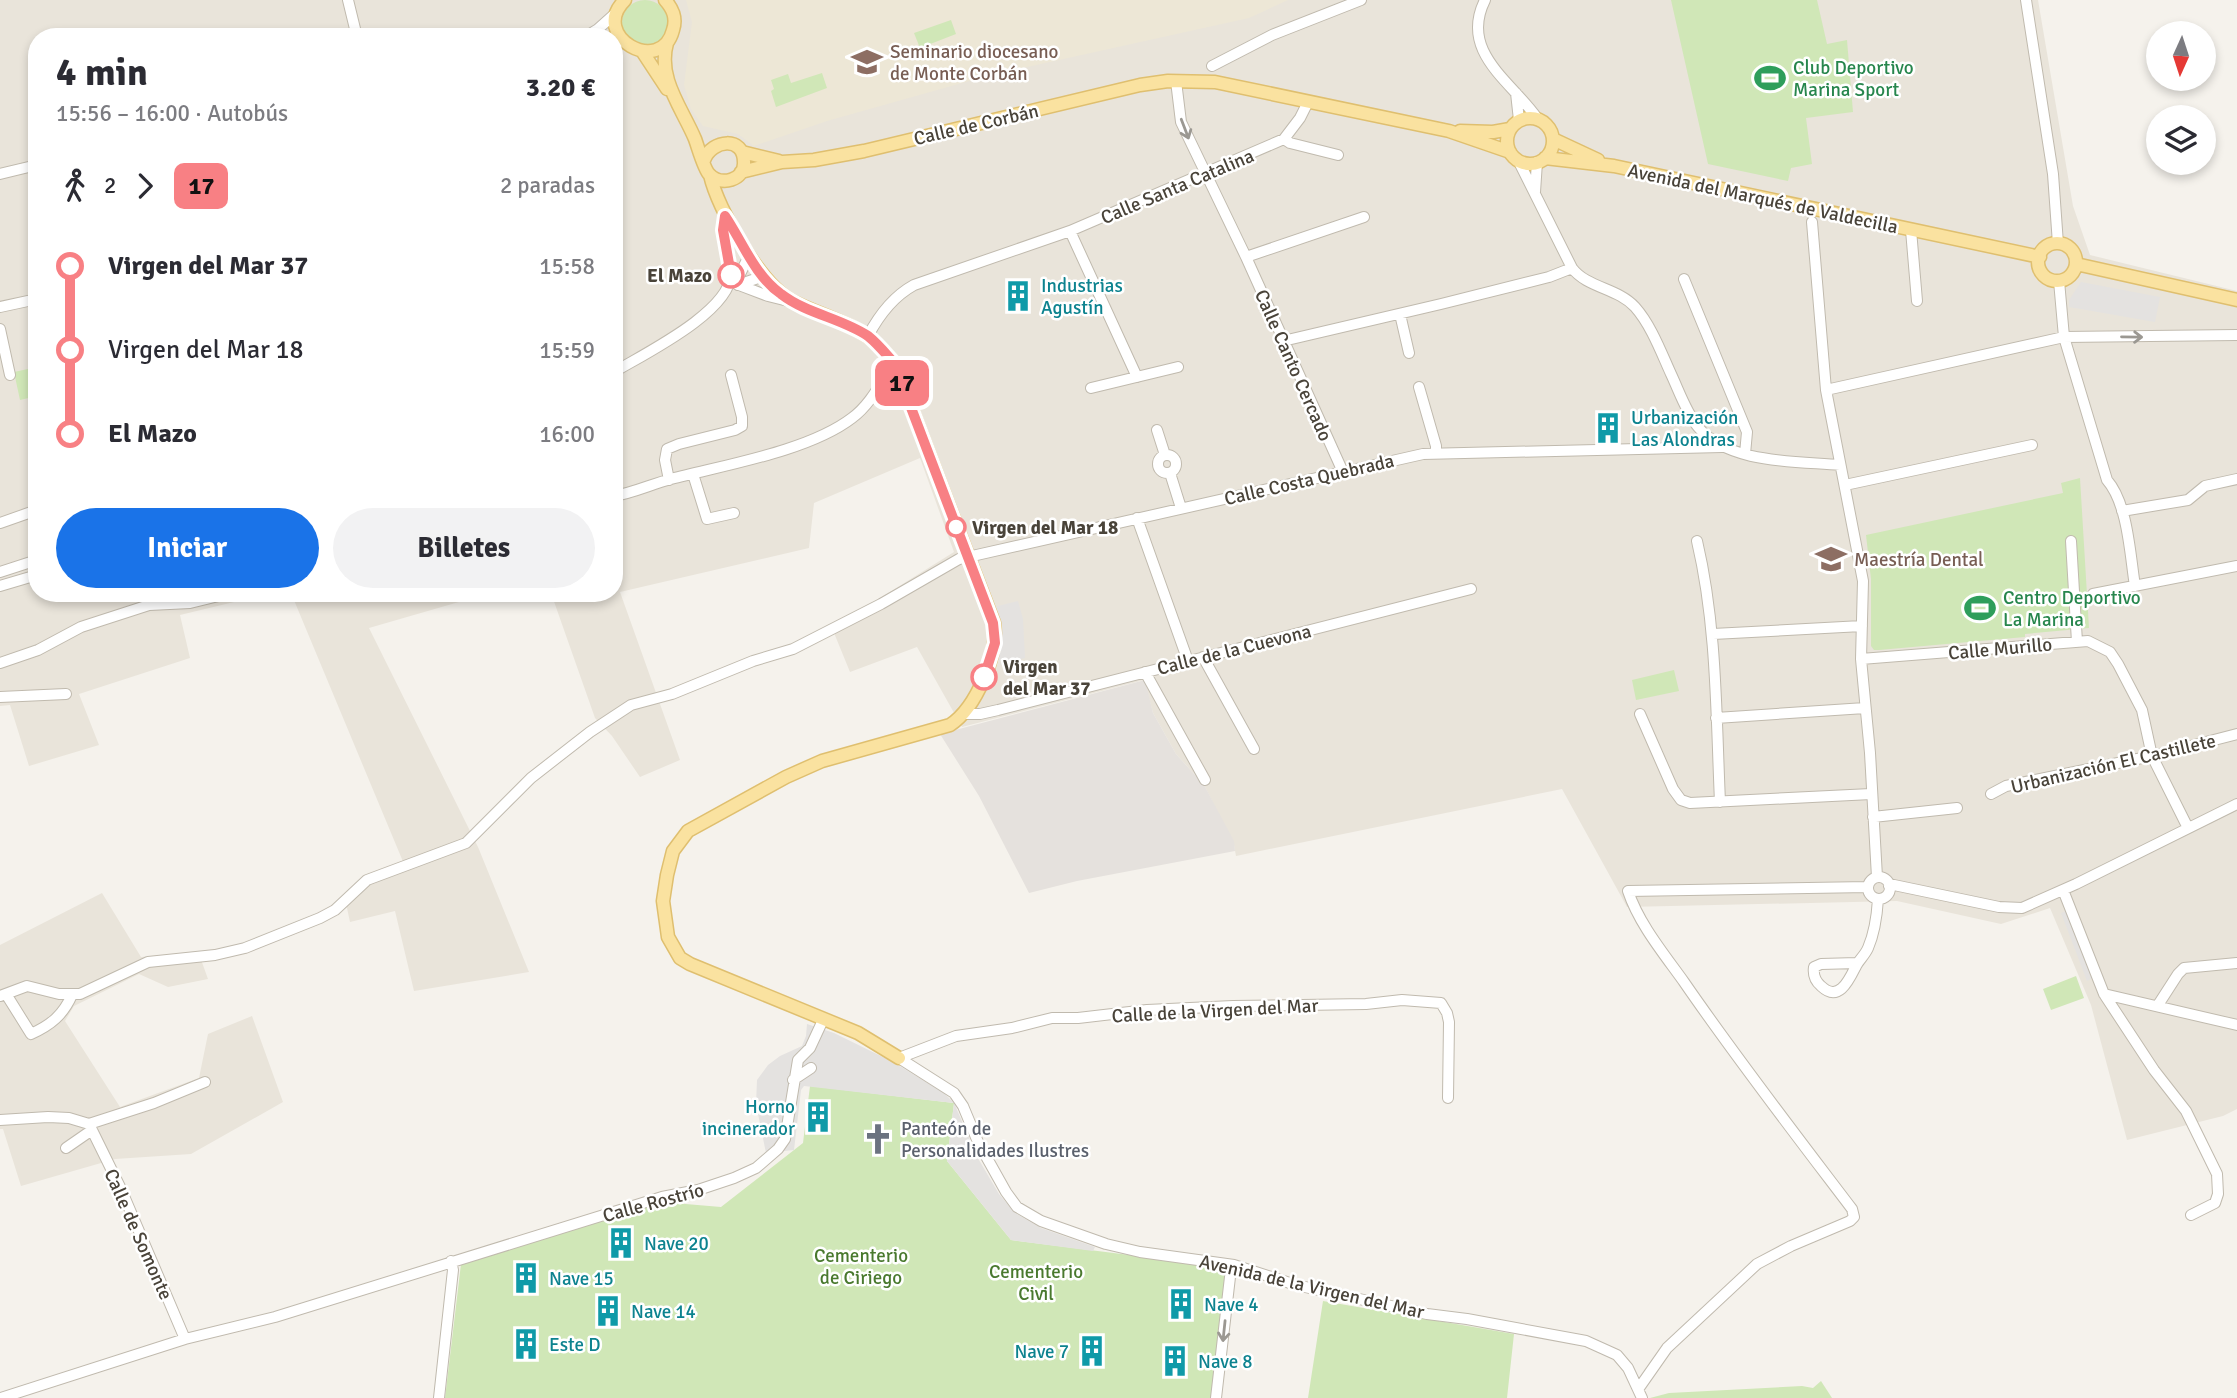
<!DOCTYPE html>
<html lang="es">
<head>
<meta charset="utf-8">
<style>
  :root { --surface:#fff; --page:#f2f2f3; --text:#2b2b33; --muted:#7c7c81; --accent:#1a73e8 }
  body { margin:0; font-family:Signika,sans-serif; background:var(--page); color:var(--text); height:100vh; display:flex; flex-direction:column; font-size:26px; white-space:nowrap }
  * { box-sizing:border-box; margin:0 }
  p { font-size:23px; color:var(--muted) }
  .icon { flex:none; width:38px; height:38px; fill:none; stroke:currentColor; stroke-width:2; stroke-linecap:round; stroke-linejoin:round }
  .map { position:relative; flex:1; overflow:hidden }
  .drawer { position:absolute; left:28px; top:28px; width:595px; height:574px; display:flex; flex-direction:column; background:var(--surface); border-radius:28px; box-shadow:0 4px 10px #0003 }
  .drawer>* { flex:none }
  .badge { padding:0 14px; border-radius:10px; font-size:24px; line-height:46px }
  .needle { width:46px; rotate:183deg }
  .buttons { position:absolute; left:2146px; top:21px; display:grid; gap:14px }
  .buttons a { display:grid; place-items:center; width:70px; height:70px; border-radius:50%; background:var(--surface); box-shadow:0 4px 10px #0003; font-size:35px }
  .map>.badge { position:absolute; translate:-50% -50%; box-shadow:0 0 0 4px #fff }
  .legs { display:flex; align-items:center; gap:10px; height:77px; padding:0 28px; font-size:23px }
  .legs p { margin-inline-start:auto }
  .summary { display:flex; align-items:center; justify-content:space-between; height:119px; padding:0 28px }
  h1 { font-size:38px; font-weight:700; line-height:52px }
  .action { display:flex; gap:14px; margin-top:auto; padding:14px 28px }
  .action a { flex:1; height:80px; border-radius:42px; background:var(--accent); color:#fff; font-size:28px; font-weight:700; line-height:80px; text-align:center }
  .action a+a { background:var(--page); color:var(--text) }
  ul { padding:0 28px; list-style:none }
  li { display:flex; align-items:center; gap:24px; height:84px; font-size:26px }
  li i { display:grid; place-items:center; width:10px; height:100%; margin:0 9px; background:currentColor }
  li i::after { content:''; width:18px; height:18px; margin:-9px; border:5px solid; border-radius:50%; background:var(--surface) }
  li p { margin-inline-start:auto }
  li:first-child i { background:linear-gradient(#0000 50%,currentColor 0) }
  li:last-child i { background:linear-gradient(currentColor 50%,#0000 0) }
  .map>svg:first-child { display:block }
  .residential { fill:#e9e4da }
  .industrial { fill:#e5e1dd }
  .education { fill:#ede7d6 }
  .green { fill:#d0e7b7 }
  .parking { fill:#e4e2e0 }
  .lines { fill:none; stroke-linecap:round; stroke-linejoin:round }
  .minor-casing { stroke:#c0baae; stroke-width:12 }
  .major-casing { stroke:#dfbf6f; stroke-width:15 }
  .minor { stroke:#fff; stroke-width:10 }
  .major { stroke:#fae2a0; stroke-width:12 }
  .oneway { stroke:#9b9892 }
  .line-1-casing { stroke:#fff; stroke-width:16 }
  .line-1 { stroke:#f88084; stroke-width:10 }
  .stop-1-dot { fill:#fff; stroke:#f88084; stroke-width:3.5 }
  .labels { text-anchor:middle; stroke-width:5; stroke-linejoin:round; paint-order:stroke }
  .education-label { font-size:19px; fill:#785e54; stroke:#fff; text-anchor:start }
  .leisure-label { font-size:19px; fill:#27864d; stroke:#fff; text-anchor:start }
  .street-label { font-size:19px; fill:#494339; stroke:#fff }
  .stop-label { font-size:19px; font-weight:bold; fill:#494339; stroke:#fff; text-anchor:start }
  .culture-label { font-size:19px; fill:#0d838f; stroke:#fff; text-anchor:start }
  .worship-label { font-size:19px; fill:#5b616d; stroke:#fff; text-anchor:start }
  .park-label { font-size:19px; fill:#49792e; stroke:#fff }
</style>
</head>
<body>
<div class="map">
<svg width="2237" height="1398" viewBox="0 0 2237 1398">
  <rect width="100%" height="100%" fill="#f5f2ec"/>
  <path class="residential" d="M0,0H2038L2073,206L2090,255L2237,291V1109L2223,1116L2127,1140L2091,1005L2050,908L2001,924L1897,901L1627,907L1562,789L1236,856L1234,845L1204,785L1176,754L1153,713L1144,680L962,727L917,647L850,672L832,628L954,552L920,458L814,503L809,548L620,592L680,760L640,777L612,736L595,718L551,593H614V37H37V593H271L180,615L190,658L79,694L99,745L29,766L10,705L0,706Z
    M291,593H490L369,628L478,847L529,972L414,991L395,911L350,922L344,894L404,864Z
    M102,893L141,957L199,954L208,979L168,987L139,974L74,1006L65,1021L120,1107L199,1078L208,1034L252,1016L283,1102L191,1154L115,1159L21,1186L3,1129H0V945Z"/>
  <path class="industrial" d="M1145,680L1153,713L1176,754L1204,785L1234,841L1235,851L1077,881L1029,893L979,796L940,734Z"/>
  <path class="education" d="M686,0H1288L1249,18L987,76L827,121L754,146L738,134L703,126L691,109L684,85L692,22Z"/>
  <path class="green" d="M1671,0H1817L1827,44L1847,40L1853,112L1806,118L1812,164L1791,168L1788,181L1708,164Z
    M622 23a23 23 0 1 1 46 0a23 23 0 1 1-46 0Z
    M951,20L956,34L920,48L914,33Z
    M822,73L827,88L776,107L771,91L774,89L771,80L788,74L791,83Z
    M37,367V396L20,400L14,372Z
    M2080,478L2089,628L2025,634V637L1879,650H1874L1871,646V579L1866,535L2063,493L2061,483Z
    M1674,670L1679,691L1636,700L1632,680Z
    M2076,976L2084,998L2051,1010L2043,989Z
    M810,1086L954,1103L947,1161L1011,1240L1225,1267L1227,1270L1212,1398H445L461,1264L662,1202L721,1207L803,1143Z
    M1323,1301L1514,1334L1507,1398H1308Z
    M1821,1381L1832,1398H1650L1669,1393L1802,1386L1813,1388Z"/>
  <path class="parking" d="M2081,282L2160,297L2155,322L2069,307V300Z
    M1018,601L1023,619L1025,658L1000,665L1001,661L997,660L1001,636L994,607Z
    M2066,911L2093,978L2087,981L2061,913Z
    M807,1024L834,1033L893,1062L944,1093L954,1103L979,1160L999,1194L1015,1213L1041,1228L1095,1247L1093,1251L1011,1240L947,1161L954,1103L804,1086L801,1090L794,1150L766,1153L756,1104L757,1080L768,1065L780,1056L802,1046L806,1036Z"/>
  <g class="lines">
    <defs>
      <path id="minor" d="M348,0L357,37
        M1485,0C1459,52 1511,81 1537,118
        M2026,0L2053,174L2058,244
        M585,37L598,29L617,12
        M1212,66L1272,35L1361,0
        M1176,81L1181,122L1246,257L1343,472
        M1516,93L1519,120
        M1284,139L1290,143L1338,155
        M1518,160L1572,268C1587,288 1618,288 1635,307C1651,325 1661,352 1671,374C1679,391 1686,412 1698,427C1728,464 1796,461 1840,465
        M0,174L37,165
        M1535,192L1537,162
        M1812,222L1826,390L1863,581L1861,659L1870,753L1877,877
        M1911,230L1917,301
        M1070,231L1137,377
        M1246,257L1364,217
        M1684,279L1747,432L1745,454
        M2059,281L2064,337L2107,480C2128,504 2130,555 2135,586
        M738,285L764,276
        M739,285L768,296L788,301
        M739,285L738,278L749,256
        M0,307L37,299
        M1400,314L1409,353
        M0,329L10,375
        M868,336C878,317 894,296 914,285L1070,231L1284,139L1300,118L1308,102
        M1283,341L1441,304L1549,277L1572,268
        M614,372C644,354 730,312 731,274C732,253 721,239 725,216
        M1419,387L1436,446V453
        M1091,388L1178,367
        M1826,390L2064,337L2237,335
        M1157,430L1165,455
        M1158 464a9 9 0 1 1 18 0a9 9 0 1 1-18 0Z
        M1170,473L1181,508
        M693,474L707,519L734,513
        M669,480L665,460L667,449L679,444L735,430L742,426V417L731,375
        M1845,485L2032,445
        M614,496C633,493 652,484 671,479C724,465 809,451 852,418C871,404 881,382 894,363
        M2122,511L2188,500L2205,486L2237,479
        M1137,518L1188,661
        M0,523L37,510
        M1697,541C1717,626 1716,714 1720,802
        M2071,541L2077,642
        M0,572L37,560
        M0,586L37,575
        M2093,594L2237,566
        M149,604L171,593
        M1713,634L1862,626
        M1203,657L1254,749
        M1861,659L2088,641L2110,652L2118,664L2142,710L2152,756L2188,828
        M0,663L38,650L81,627L149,605L190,603L231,593
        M1145,672L1205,780
        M0,697L66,694
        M963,714H980L998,710L1471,589
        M1640,714L1673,789L1681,800L1690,803L1871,794
        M1716,718L1865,708
        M1991,794L2006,786L2152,756L2237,734
        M1873,817L1957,808
        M1868 888a11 11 0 1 1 22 0a11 11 0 1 1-22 0Z
        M1889,886L1894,885L1999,907L2022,908L2076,884L2237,804
        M2063,890L2104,994L2154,1070L2186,1111L2217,1174L2218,1194L2215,1203L2191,1215
        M1857,963L1821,964L1814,967C1813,974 1815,981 1821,986C1839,1003 1849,980 1856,966C1859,960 1865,955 1868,948C1875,932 1877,915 1878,899
        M6,994L31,1034C51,1025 63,1015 72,995
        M2104,994L2237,1025
        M0,996L27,986L59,994H80L148,962L215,955L245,948L320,918L335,910L367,880L466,843L531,778L590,732L631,705L672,694L753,661L793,649L881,604L959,559L1423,454L1722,447
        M2158,1005L2178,974L2184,968L2237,963
        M899,1058L954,1093L963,1106L978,1142L1006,1192L1017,1207L1041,1221L1106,1244L1140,1252L1234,1265L1296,1285L1427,1314L1467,1319L1586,1341L1617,1355L1628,1368L1642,1398
        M899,1058L956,1036L1012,1028L1052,1018H1078L1147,1010L1233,1006L1366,1004L1402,1000L1441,1003L1447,1013L1449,1022L1448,1098
        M793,1080L811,1068
        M0,1120L48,1117L69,1118L89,1124L154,1103L205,1082
        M89,1124L121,1189L185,1339
        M66,1148L92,1130
        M1639,1388L1667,1348L1757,1264L1791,1246L1850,1221L1854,1217L1852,1209C1795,1134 1737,1059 1684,982C1664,954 1639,924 1628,891L1868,887
        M1,1398L185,1339L275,1317L662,1197L698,1190L734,1178L756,1168L778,1149L785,1139L798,1060L810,1048L823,1020
        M439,1398L453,1270L451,1261
        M1216,1398L1230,1277L1234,1265"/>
      <path id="major" d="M625,0C588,36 661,77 673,30C677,18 673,9 665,0
        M667,43C657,78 682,108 695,139C698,147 704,169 709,174C721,187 745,180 744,162C744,136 712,139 704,160
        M642,51L667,89
        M1507 141a23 23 0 1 1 46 0a23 23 0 1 1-46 0Z
        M1460,131L1493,132L1510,129
        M1553,139L1598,160
        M742,152L779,161
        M1545,158L1614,166L2040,257
        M741,172L782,162L814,160L864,151L1140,85L1168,81L1215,82L1449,131L1510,152
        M710,175C718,210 761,286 794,302C818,314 846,321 867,336C878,343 886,354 894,363L994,623C999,654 976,708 950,725L822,761L786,777L688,831L673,851L667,875L663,901L668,937L680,958L690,964L858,1033L899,1058
        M2038 262a19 19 0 1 1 38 0a19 19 0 1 1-38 0Z
        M2076,264L2237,300"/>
    </defs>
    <use href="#minor" class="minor-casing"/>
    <use href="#major" class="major-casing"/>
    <use href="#minor" class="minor"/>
    <use href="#major" class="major"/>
  </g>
  <defs><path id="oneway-shaft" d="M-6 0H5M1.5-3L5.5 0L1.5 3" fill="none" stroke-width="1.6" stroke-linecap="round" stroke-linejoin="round" transform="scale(1.75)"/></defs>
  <g class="oneway">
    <use href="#oneway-shaft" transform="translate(1185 129) rotate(69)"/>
    <use href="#oneway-shaft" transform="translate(2132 337) rotate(1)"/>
    <use href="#oneway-shaft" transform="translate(1224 1331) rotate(96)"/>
  </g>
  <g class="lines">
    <defs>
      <path id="line-1" d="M731,275L723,230L725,216C742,241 755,276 781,294C807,314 841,318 868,336C878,344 886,354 894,363L993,623L995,643L984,677"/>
    </defs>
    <use href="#line-1" class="line-1-casing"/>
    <use href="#line-1" class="line-1"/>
  </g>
  <defs>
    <symbol id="university-bare" viewBox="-9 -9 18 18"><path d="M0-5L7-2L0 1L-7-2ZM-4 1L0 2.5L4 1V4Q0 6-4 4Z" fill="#8d6e63" stroke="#fff" stroke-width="2.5" paint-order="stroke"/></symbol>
    <symbol id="stadium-bare" viewBox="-9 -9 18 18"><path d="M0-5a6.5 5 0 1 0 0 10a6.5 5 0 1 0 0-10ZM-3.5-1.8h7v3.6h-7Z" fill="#2e9e5b" stroke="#fff" stroke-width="2.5" paint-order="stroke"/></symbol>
    <symbol id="building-bare" viewBox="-9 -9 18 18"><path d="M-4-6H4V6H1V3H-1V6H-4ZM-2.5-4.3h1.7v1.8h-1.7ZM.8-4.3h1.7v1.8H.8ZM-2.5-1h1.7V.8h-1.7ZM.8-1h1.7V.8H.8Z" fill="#0f9aa8" stroke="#fff" stroke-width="2.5" paint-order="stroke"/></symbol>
    <symbol id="school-bare" viewBox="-9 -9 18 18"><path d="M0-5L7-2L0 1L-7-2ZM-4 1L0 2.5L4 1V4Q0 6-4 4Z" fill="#8d6e63" stroke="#fff" stroke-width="2.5" paint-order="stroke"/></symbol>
    <symbol id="church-bare" viewBox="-9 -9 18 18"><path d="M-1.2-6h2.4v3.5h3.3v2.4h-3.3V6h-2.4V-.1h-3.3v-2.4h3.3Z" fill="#6b7280" stroke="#fff" stroke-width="2.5" paint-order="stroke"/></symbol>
  </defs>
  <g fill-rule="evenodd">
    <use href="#university-bare" x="845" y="40" width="44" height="44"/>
    <use href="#stadium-bare" x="1748" y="56" width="44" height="44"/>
    <use href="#building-bare" x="996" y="274" width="44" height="44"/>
    <use href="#building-bare" x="1586" y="406" width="44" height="44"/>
    <use href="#school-bare" x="1809" y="537" width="44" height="44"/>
    <use href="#stadium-bare" x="1958" y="586" width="44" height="44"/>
    <use href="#building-bare" x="796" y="1095" width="44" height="44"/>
    <use href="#church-bare" x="856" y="1117" width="44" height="44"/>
    <use href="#building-bare" x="599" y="1221" width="44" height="44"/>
    <use href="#building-bare" x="504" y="1256" width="44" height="44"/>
    <use href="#building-bare" x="1159" y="1282" width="44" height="44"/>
    <use href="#building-bare" x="586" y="1289" width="44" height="44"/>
    <use href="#building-bare" x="504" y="1322" width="44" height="44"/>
    <use href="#building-bare" x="1070" y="1329" width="44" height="44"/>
    <use href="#building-bare" x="1153" y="1339" width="44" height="44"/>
  </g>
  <g class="stop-1-dot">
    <circle cx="731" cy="275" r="12"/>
    <circle cx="956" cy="527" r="9"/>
    <circle cx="984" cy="677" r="12"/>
  </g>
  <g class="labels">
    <g class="education-label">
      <text x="890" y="58">Seminario diocesano<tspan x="890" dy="22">de Monte Corbán</tspan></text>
      <text x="1854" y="566">Maestría Dental</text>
    </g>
    <g class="leisure-label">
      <text x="1793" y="74">Club Deportivo<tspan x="1793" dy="22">Marina Sport</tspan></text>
      <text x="2003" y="604">Centro Deportivo<tspan x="2003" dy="22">La Marina</tspan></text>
    </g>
    <g class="street-label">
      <text transform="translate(976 124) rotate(-13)" y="7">Calle de Corbán</text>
      <text transform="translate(1177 186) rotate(-23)" y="7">Calle Santa Catalina</text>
      <text transform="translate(1763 198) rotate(12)" y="7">Avenida del Marqués de Valdecilla</text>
      <text transform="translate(1294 365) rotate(66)" y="7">Calle Canto Cercado</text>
      <text transform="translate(1309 479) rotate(-13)" y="7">Calle Costa Quebrada</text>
      <text transform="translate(2000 648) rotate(-5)" y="7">Calle Murillo</text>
      <text transform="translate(1234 649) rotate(-14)" y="7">Calle de la Cuevona</text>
      <text transform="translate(2113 763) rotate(-13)" y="7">Urbanización El Castillete</text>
      <text transform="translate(1215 1010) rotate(-3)" y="7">Calle de la Virgen del Mar</text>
      <text transform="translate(653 1202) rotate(-15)" y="7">Calle Rostrío</text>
      <text transform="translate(139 1234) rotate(66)" y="7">Calle de Somonte</text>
      <text transform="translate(1312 1286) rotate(13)" y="7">Avenida de la Virgen del Mar</text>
    </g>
    <g class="stop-label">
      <text x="712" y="282" text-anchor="end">El Mazo</text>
      <text x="972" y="534">Virgen del Mar 18</text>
      <text x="1003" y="673">Virgen<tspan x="1003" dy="22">del Mar 37</tspan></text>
    </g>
    <g class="culture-label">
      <text x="1041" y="292">Industrias<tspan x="1041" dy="22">Agustín</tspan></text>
      <text x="1631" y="424">Urbanización<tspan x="1631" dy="22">Las Alondras</tspan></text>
      <text x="795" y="1113" text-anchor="end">Horno<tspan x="795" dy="22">incinerador</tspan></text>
      <text x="644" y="1250">Nave 20</text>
      <text x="549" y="1285">Nave 15</text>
      <text x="1204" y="1311">Nave 4</text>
      <text x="631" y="1318">Nave 14</text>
      <text x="549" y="1351">Este D</text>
      <text x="1069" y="1358" text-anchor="end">Nave 7</text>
      <text x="1198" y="1368">Nave 8</text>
    </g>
    <g class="worship-label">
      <text x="901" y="1135">Panteón de<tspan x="901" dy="22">Personalidades Ilustres</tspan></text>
    </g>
    <g class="park-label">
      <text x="861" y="1262">Cementerio<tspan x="861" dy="22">de Ciriego</tspan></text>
      <text x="1036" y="1278">Cementerio<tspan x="1036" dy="22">Civil</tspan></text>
    </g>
  </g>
</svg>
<div class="buttons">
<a><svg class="needle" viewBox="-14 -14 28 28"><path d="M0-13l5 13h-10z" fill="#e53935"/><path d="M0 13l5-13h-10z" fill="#7c7c81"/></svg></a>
<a><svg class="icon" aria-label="layers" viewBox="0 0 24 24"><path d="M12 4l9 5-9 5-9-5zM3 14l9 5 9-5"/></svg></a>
</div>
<b class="badge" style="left:902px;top:383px;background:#f88084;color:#111">17</b>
<section class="drawer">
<div class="summary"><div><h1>4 min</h1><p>15:56 – 16:00 · Autobús</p></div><b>3.20 €</b></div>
<div class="legs"><svg class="icon" aria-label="walk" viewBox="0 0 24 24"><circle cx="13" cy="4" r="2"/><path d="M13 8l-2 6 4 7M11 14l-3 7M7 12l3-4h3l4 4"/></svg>2<svg class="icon" aria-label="forward" viewBox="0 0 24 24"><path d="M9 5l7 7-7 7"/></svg><b class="badge" style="background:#f88084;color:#111">17</b><p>2 paradas</p></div>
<ul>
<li><i style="color:#f88084"></i><b>Virgen del Mar 37</b><p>15:58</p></li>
<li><i style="color:#f88084"></i><span>Virgen del Mar 18</span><p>15:59</p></li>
<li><i style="color:#f88084"></i><b>El Mazo</b><p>16:00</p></li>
</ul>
<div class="action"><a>Iniciar</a><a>Billetes</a></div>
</section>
</div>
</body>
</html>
